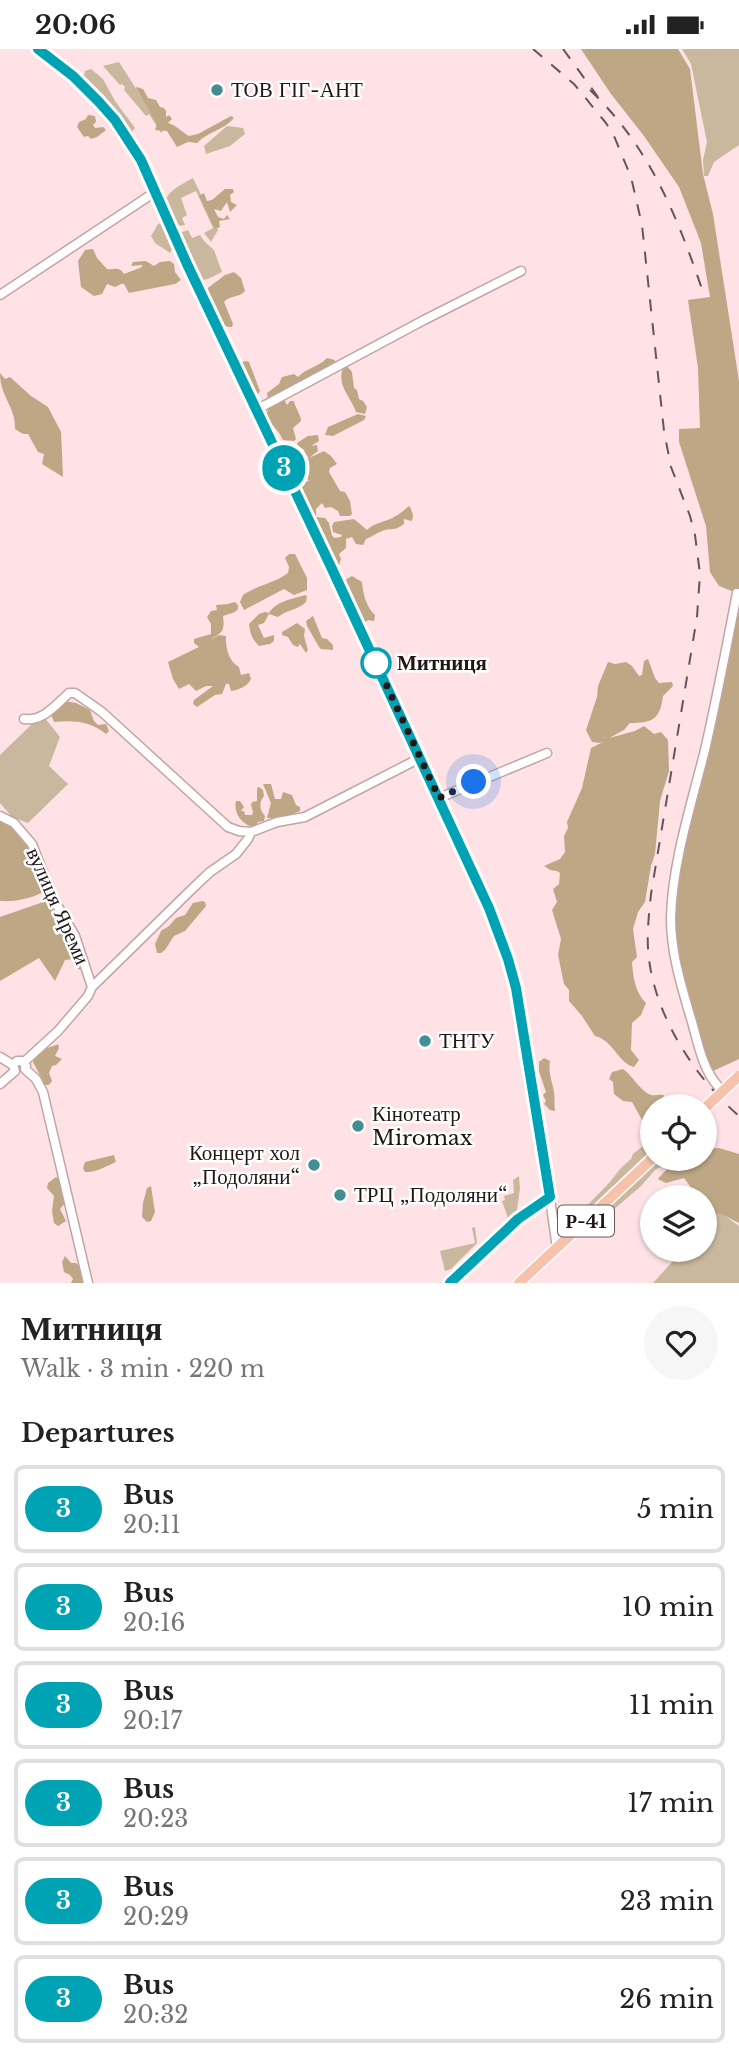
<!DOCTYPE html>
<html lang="en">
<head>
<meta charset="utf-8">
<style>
  :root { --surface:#fff; --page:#f6f6f6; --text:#222; --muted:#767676; --line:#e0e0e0 }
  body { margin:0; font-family:"Libre Baskerville",serif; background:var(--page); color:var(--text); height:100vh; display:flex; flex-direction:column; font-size:26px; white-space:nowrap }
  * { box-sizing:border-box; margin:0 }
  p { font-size:23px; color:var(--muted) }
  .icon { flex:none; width:38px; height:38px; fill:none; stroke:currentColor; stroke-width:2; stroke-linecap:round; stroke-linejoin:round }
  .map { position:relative; height:1234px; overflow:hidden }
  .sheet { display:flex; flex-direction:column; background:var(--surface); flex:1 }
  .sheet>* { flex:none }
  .badge { padding:0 14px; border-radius:23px; font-size:24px; line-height:46px }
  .controls { position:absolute; left:640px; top:1045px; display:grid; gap:14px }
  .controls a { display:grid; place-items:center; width:77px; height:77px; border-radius:50%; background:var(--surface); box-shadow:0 2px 5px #0004; font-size:35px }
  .you { position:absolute; width:35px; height:35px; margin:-18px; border:5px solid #fff; border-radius:50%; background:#1a73e8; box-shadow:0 0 0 10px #1a73e833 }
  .map>.badge { position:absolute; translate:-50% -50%; box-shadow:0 0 0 4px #fff }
  h2 { padding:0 21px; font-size:26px; line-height:63px }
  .round { display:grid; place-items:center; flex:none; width:74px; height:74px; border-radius:37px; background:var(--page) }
  .overview { display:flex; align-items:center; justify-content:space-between; height:119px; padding:0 21px }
  h1 { font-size:33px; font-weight:600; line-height:52px }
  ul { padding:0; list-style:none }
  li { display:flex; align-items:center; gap:21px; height:88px; margin:0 14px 10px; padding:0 7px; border:4px solid var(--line); border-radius:10px }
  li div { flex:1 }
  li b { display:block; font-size:26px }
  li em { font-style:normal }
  li .badge { min-width:77px; font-weight:700; text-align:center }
  .status { display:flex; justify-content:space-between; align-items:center; height:49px; padding:0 35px; background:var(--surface); direction:ltr }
  .status svg { height:19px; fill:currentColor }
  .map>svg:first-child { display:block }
  .green { fill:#c9b89e }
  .forest { fill:#bda785 }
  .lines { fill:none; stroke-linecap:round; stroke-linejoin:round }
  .minor-casing { stroke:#c3a3a6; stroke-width:11 }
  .major-casing { stroke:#fff; stroke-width:13 }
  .minor { stroke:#fff; stroke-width:8 }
  .major { stroke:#f6c2ab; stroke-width:10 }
  .rail { stroke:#665557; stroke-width:2; stroke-dasharray:12 12; stroke-linecap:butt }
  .major-bridge-casing { stroke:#fff; stroke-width:13; stroke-linecap:butt }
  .major-bridge { stroke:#f6c2ab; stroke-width:10 }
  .line-casing { stroke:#fff; stroke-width:16 }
  .line { stroke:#00a3b4; stroke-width:10 }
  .walk { stroke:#211516; stroke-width:7; stroke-dasharray:0 12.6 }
  .poi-dot { fill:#458d92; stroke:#fff; stroke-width:2.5 }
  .stop-dot { fill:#fff; stroke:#00a3b4; stroke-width:3.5 }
  .labels { text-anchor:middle; stroke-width:5; stroke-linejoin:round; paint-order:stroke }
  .shield { fill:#fff; stroke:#645b5c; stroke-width:2 }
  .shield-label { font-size:19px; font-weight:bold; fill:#211516 }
  .poi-label { font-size:21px; fill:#211516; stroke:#fff; text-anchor:start }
  .stop-label { font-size:21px; font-weight:bold; fill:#211516; stroke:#fff; text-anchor:start }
  .street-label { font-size:21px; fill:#211516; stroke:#fff }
</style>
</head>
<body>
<div class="status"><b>20:06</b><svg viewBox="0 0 49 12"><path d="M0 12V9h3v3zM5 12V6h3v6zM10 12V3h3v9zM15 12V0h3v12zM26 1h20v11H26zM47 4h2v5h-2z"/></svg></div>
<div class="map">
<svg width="739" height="1234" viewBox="0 0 739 1234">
  <rect width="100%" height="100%" fill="#fee2e5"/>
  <path class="green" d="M682,0H739V96L714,113L708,127H704L703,111L707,93L691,15Z
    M119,13L158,74L163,82L161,84L149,65L146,67L124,41L125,38L122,35L120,36L103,17Z
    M91,20L103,30L115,52L135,79L131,84L128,83L98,46L83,31L85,22Z
    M227,77L243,79L245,85L230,97L206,105L204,97Z
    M193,129L218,181L211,193L204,184L213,179L196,142L181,149L187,166L182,169L185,176L177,177C157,148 166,144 193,129Z
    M161,174L173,199L170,204L155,194L151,187L158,175Z
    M188,181L192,189L200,186L205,193L214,201L222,223L208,230L199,232L198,225L179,187V184Z
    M44,668L60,688L49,717L68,735L28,774L12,768L0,754V706L32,675Z
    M653,1089V1099L586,1163L573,1171L609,1134L621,1119L631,1110L633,1105Z
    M660,1110H665L669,1113L655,1121L641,1137L590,1181L583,1184L602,1163Z
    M519,1127L520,1139L516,1168L495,1187H490L508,1169L502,1152L505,1151L504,1147L514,1144L513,1131Z
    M718,1162L739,1177V1234H653L683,1201L705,1200V1176Z
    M475,1178L477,1194L451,1220L445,1222L440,1202L475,1194L472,1179Z"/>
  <path class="forest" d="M581,0H678L690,20L703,125L713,165L739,332V545L719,537L710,523L706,477L679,393V380L700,379L698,319L688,251L710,248L701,194L679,138L644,87L611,45Z
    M137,38L143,40L148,49L156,51L160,58L164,59L166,62V68L169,66L172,70L168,74C176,76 182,83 189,87L198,85L231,67L234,69C224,81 207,83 197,94L188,93L177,98L167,82L155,81L157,75L136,39Z
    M88,66L95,67L96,73L93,76L95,79L103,78L106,81L97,88L91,90L88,87L84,88L77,78L79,73L86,70Z
    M225,140H233L234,143L230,146L231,153L237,156L230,163L227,153L221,162L214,160L218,168L224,170L227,166L230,170L219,172L220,178L215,180L199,147L204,144L207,152L212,151Z
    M93,200L97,209L107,220C114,221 119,217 124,225L142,218V216L131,217L133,213L146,212L154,217L160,213L170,212L174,215L175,223L181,231L175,235L134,243L129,244L124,235H121L115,238L107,235L102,245L94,247L81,238L78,212L85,201Z
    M234,223L241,229L245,242C239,249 230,246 224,253L233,275L232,278C217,280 210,254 204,242L225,226Z
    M327,309L335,311L333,318L268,351L267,344L279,335L282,328L294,325L298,328C306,319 319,318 327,309Z
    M246,312L249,313L260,342L256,348L241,317L242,313Z
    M344,317H347L352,323L354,339L357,341L359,350L363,352L367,358L365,365L356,363C351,347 335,336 344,317Z
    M0,324L5,330L10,328L31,347L48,358L61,383L63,428L42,415L44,405L38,403L28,385H23L15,380C16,358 0,348 0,324Z
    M284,350L287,356L290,352H294C295,359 301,365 301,372L293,379L296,390L294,392L283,391C278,380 271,376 265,366L271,356Z
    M358,365L366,367L364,371L333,387L325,386L328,378Z
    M318,386L319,392L311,397L317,396L318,402L309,409L324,402L331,407L337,415L330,419L329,423L340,442L345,443L350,452L352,465L350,467H340L338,462L331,458L325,459L322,454L316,460V467L312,468L305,457L307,452C299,448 295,439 297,431L303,433L309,432L303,426L300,416L308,409L298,408V405L305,401L299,399L297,394L308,387Z
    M409,457C412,461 415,469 411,472L404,470V475C393,483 393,478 382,482C377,484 371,488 366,490L363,496L356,495L352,488L346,490V499L339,505L341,510L339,516L337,517L334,515L321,483L313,472L316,468L325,469L329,474L332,487L335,489L341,488L342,486L333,483L332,477L334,473L354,470L367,481C375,473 386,473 394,468C400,465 404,461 409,457Z
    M289,505H295L307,529V541L294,546L284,540L244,561L240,553L243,546C257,536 275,534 288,524L289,518L285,509Z
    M352,527L362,533C363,544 366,558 375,566L374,572L368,571L363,575C358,566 351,558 354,548L349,547L344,536L345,531Z
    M305,546L307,547L306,553C298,561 286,561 278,568L269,565L264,574L258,576L264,589L274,586V592L270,595L259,597C252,590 250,584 249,575L259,565L265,563L269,564C276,552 293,550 305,546Z
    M235,553L238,556V560L235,563L223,567C225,583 222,583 210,591L219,586L226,587C225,598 229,613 239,618L241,626L249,624L251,630C248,637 239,641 231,642L229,635H226L222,645L215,646L197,658L193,655L194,651L213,637H206L196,642L189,635L179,640L173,630L168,613L199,598L194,594V590L211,585V575L207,568L211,562L217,561L216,556L228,555Z
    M739,560V1010L711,1023L678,918L674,864L692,756Z
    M313,567L322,589L327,590L333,596V601L321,600L319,598L307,577L306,572Z
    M297,574L305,580L304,587L308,601L306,604L300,595L298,598L293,596L288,588L282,586V583Z
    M648,610L655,629L659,634L672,633L673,637L663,647C660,671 652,674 630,674L624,681L609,689L635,682L644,677L654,685L661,683L668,691L669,722L660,752L655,805L651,817L645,853L638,863L633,880L637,908L632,913C633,927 635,944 646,954L641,966L632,974L631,1001L639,1011L634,1018C618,1014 613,991 595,987L582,967L569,952V941L564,935L558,906L561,890L552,861L557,853L553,840L559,835L560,824L557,822L550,821L544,817L560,810L565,803L564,787L568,779L567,773L582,739L591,699L605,692L600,694L592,693L586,681L597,648L598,637L608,613L615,615L626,613L632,617L639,627L642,626L644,612Z
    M65,652L76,654L90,661L94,672L98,676L106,675L109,682L106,685C91,672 73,671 54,673L51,665Z
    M263,735H271L275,750H281L283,743L292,746L296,756L300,758V762L283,769H267L271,754Z
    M259,738L263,741L264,747C259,753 259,761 265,767L264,772L258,773L255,779C243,776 233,765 236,752H240L244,758L241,762H244L245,766H252L253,763L251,756L252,753L257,752V739Z
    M0,771L10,772L35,800L47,841C33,849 17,853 0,852Z
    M49,851L77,896L82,917L79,921L73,910L65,911L55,932L39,909L0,932V868Z
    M202,852L205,853L206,857L185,882L174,887L165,901L161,904H157L155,895L161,882L169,877L176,869L185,866L193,854Z
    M58,995L59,999L55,1007L62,1010L56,1016L52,1017L49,1024L52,1032L49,1036H45L33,1013C38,1000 47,1000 58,995Z
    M544,1009L550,1012C548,1023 552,1032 554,1043C555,1050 554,1056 555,1062L550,1061L544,1055L546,1052L543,1046L546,1043L539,1022V1013Z
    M623,1020C632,1026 641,1043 651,1046C655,1047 659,1045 664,1046L660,1057H653V1076L647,1080L632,1053L623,1052L614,1045L613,1033L609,1030L612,1023Z
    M705,1100L719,1099L739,1105V1174L721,1165H714L706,1160L705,1148H698L684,1129L666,1134L658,1130C673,1112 682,1110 705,1110Z
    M114,1106L116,1113C106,1117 96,1124 85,1123L83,1119L85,1113Z
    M56,1128L60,1131L65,1154L60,1160L66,1172L58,1177L54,1174L52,1162L54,1147L47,1139L48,1134Z
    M151,1137L155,1163L151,1172L147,1173L142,1168L143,1154L147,1139Z
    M65,1207L71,1214H76L80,1218L85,1234H71L73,1230L70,1226L64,1223L62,1213Z"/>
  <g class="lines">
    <defs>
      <path id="minor" d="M38,0L73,27L99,53L115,71L141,111L187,215L332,520L490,859L508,910L516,939L546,1122L557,1199
        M0,246L155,143
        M256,361L424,271L521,222
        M24,670C42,673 56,656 69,644H75L102,663L228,778L239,782L251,783L277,773L305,768L420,709
        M439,749L547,704
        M0,767L14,774L32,795L53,849L75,887L92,938L88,947L58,982L24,1013
        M92,938L192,840L210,823L236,805L248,790L251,783
        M0,1008L13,1016
        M25,1020L36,1030L43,1043L88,1234
        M15,1022L13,1016L17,1012H22L26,1017
        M0,1035L15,1022
        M718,1037C703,1021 698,994 692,973C682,939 671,905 671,869C672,815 692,753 705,701C717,649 727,596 737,544
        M450,1234L518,1170L550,1148"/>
      <path id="major" d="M519,1234L653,1109"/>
    </defs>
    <use href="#minor" class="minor-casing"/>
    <use href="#major" class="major-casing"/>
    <use href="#minor" class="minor"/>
    <use href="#major" class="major"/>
    <path class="rail" d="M533,0L574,35L606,74L614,87L631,128L642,176L664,382L671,418L690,467L695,486L700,525L697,568L651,845C649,866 646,888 649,910C656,968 695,1029 739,1067
      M563,0L598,48
      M590,41C650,98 678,169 704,246"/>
    <defs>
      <path id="major-bridge" d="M705,1059L739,1027"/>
    </defs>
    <use href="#major-bridge" class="major-bridge-casing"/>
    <use href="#major-bridge" class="major-bridge"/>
  </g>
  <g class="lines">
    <defs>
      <path id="line" d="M38,0L73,27L99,53L115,71L141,111L187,215L332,520L489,859L508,910L516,939L550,1148L518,1170L450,1234"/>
    </defs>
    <use href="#line" class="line-casing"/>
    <use href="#line" class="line"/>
    <path class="walk" d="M376,614L439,749L474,733"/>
  </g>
  <g class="poi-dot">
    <circle cx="217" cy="41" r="7"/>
    <circle cx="425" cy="992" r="7"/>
    <circle cx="358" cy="1077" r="7"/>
    <circle cx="314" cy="1116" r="7"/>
    <circle cx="340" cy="1146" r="7"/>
  </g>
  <circle class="stop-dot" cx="376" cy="614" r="14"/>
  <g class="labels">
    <rect class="shield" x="558" y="1156.5" width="56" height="31" rx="5"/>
    <g class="shield-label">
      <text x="586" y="1179">Р-41</text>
    </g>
    <g class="poi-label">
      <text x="231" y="48">ТОВ ГІГ-АНТ</text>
      <text x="439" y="999">ТНТУ</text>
      <text x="372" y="1072">Кінотеатр<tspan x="372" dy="24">Miromax</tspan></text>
      <text x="300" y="1111" text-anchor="end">Концерт хол<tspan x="300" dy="24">„Подоляни“</tspan></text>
      <text x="354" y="1153">ТРЦ „Подоляни“</text>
    </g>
    <g class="stop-label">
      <text x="397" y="621">Митниця</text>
    </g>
    <g class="street-label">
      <text transform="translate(58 857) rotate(66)" y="7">вулиця Яреми</text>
    </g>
  </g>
</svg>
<div class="controls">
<a><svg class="icon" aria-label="locate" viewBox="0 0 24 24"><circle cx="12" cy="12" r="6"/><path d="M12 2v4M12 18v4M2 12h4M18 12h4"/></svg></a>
<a><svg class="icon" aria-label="layers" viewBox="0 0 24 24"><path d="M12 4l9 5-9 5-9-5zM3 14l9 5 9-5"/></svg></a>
</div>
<div class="you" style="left:474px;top:733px"></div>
<b class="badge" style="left:284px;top:419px;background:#00a3b4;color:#fff">3</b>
</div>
<section class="sheet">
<div class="overview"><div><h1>Митниця</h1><p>Walk · 3 min · 220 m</p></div><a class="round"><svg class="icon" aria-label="heart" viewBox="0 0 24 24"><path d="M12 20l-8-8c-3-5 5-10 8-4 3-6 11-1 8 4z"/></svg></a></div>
<h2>Departures</h2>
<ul>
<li><span class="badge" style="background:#00a3b4;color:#fff">3</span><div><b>Bus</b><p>20:11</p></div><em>5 min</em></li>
<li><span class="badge" style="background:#00a3b4;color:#fff">3</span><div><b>Bus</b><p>20:16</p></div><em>10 min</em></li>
<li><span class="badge" style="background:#00a3b4;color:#fff">3</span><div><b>Bus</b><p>20:17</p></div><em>11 min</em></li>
<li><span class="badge" style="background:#00a3b4;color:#fff">3</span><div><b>Bus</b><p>20:23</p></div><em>17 min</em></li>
<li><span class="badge" style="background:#00a3b4;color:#fff">3</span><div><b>Bus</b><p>20:29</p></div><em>23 min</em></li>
<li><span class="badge" style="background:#00a3b4;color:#fff">3</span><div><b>Bus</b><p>20:32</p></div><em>26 min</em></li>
</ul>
</section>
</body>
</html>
